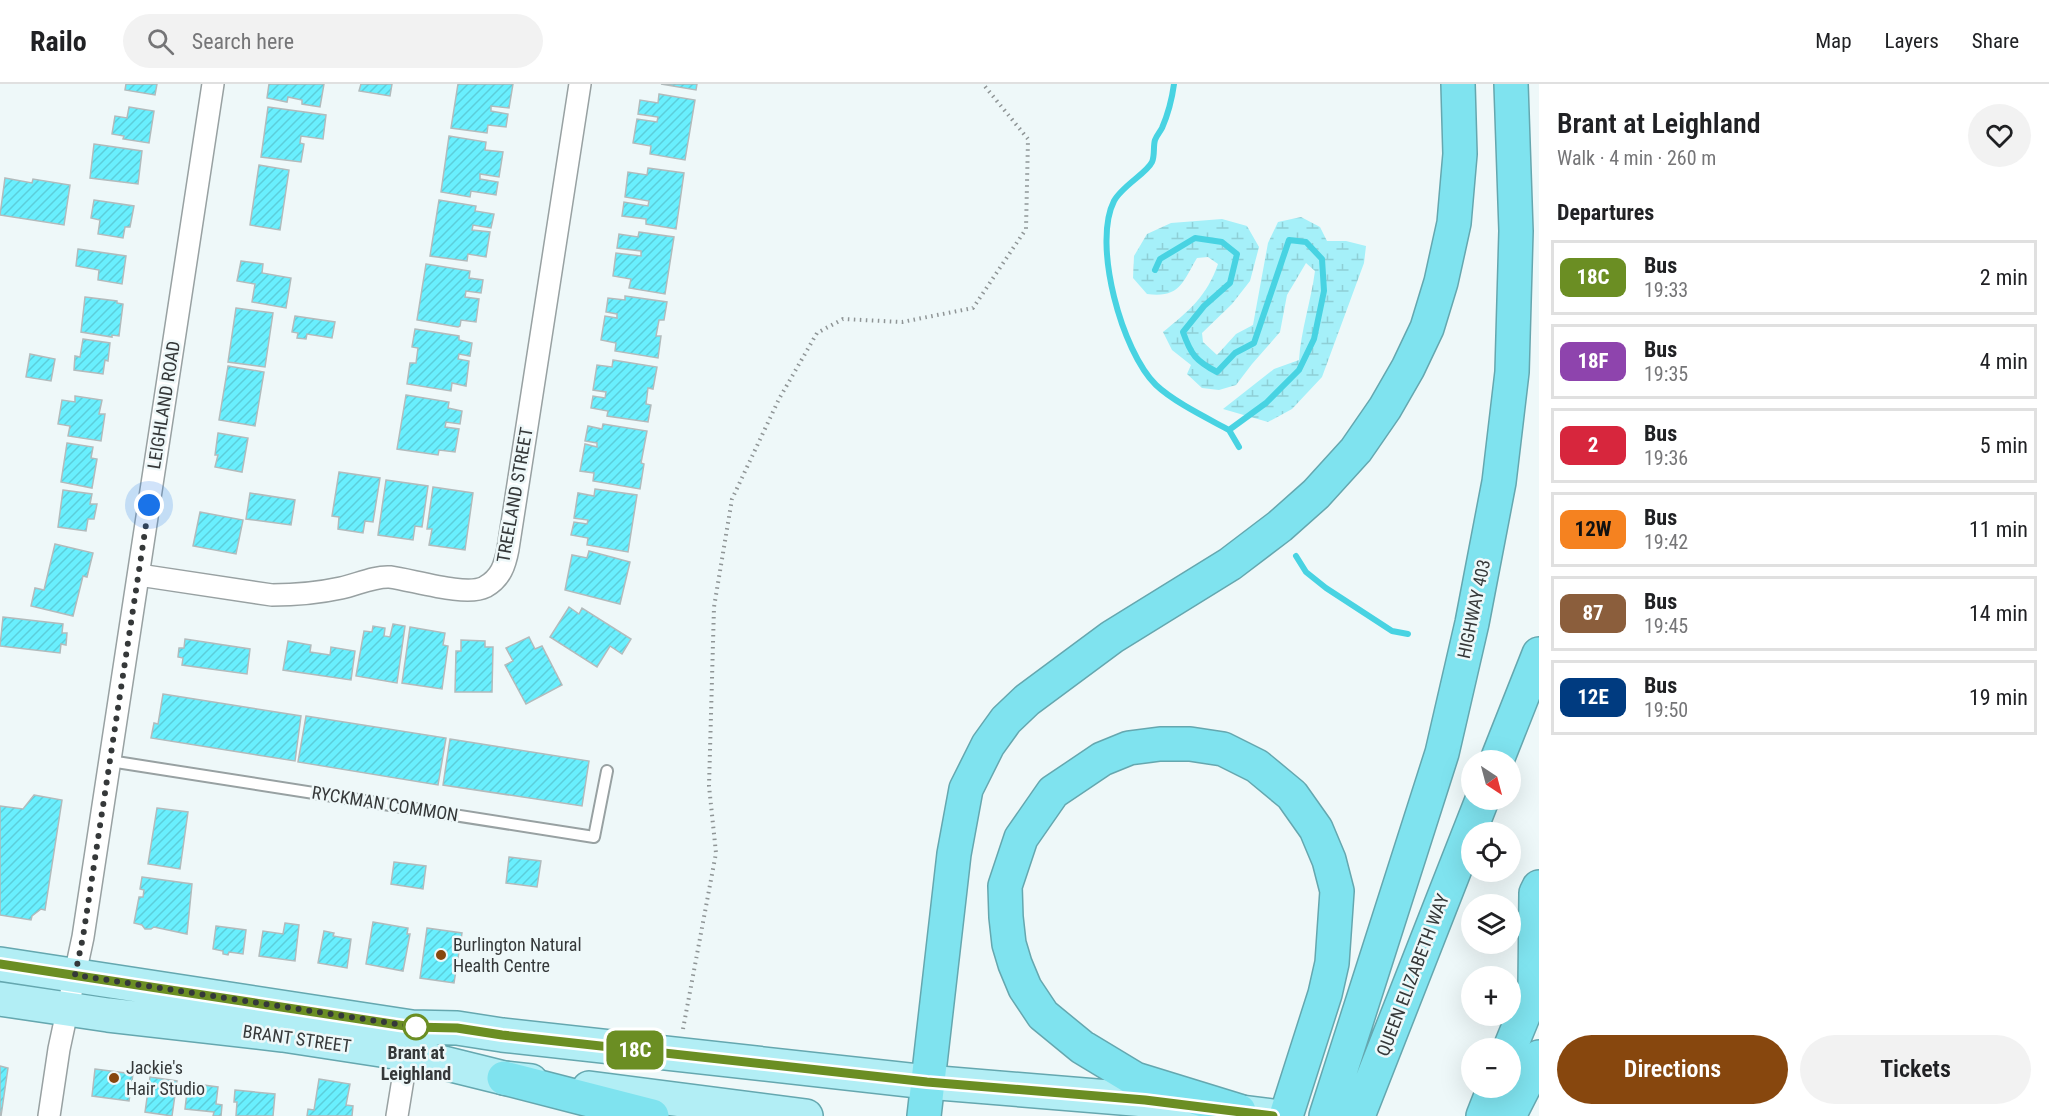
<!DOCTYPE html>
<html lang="en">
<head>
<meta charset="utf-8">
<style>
  :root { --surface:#fff; --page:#f2f2f2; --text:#202124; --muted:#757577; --line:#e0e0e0; --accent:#87470e }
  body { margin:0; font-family:"Roboto Condensed",sans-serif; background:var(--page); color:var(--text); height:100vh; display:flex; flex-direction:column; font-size:22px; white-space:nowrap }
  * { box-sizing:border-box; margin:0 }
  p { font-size:20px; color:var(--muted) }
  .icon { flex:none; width:33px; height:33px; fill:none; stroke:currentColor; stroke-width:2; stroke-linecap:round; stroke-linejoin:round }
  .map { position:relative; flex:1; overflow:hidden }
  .drawer { display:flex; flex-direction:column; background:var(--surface); width:510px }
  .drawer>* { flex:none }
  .badge { padding:0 12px; border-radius:9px; font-size:21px; line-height:39px }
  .needle { width:39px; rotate:144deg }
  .buttons { position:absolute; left:1461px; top:666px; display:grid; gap:12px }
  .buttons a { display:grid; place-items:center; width:60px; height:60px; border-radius:50%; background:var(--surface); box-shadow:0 6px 24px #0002; font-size:30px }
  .you { position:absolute; width:30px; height:30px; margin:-15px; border:4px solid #fff; border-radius:50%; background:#1a73e8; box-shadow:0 0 0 9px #1a73e833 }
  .map>.badge { position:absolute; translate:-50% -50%; box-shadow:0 0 0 3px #fff }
  h2 { padding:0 18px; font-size:22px; line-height:54px }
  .round { display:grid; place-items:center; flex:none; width:63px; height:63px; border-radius:32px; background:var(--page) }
  .headline { display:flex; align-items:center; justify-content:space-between; height:102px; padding:0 18px }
  h1 { font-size:28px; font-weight:600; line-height:45px }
  .action { display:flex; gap:12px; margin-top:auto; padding:12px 18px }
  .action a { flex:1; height:69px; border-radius:36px; background:var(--accent); color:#fff; font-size:24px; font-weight:600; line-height:69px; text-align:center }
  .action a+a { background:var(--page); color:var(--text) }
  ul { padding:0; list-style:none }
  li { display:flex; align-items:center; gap:18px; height:75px; margin:0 12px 9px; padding:0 6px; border:3px solid var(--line); border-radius:0px }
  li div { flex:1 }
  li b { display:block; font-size:22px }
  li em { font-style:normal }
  li .badge { min-width:66px; font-weight:700; text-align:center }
  header { display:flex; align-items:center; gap:36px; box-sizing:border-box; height:84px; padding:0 30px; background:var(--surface); border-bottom:2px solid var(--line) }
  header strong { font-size:28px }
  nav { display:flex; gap:33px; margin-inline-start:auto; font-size:21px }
  .search { width:420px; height:54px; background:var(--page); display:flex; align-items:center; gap:15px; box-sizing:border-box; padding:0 21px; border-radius:33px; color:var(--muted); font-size:22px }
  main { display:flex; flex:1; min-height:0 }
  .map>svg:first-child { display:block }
  .wetland { fill:url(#wetland-marsh) }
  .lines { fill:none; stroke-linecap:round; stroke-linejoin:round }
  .stream { stroke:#48d3e2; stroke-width:6 }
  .building { fill:url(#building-hatch); stroke:#b2bbbc; stroke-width:1.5 }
  .service-casing { stroke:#98a1a2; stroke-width:14 }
  .minor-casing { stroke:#98a1a2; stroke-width:24 }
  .primary-casing { stroke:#65a7af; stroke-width:36 }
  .motorway-casing { stroke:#65a7af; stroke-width:36 }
  .path { stroke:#8f9596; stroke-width:4; stroke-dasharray:1.5 4.5; stroke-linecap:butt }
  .service { stroke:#fff; stroke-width:10 }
  .minor { stroke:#fff; stroke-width:21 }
  .primary { stroke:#b2eef5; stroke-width:33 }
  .motorway { stroke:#7fe3ef; stroke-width:33 }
  .line-casing { stroke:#fff; stroke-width:14 }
  .line { stroke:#6b8e23; stroke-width:9 }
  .walk { stroke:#353839; stroke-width:6; stroke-dasharray:0 10.8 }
  .poi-dot { fill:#87470e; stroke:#eef8f9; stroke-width:2 }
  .stop-dot { fill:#fff; stroke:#6b8e23; stroke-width:3 }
  .labels { text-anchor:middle; stroke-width:5; stroke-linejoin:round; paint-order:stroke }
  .street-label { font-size:18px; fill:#353839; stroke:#eef8f9 }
  .poi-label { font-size:18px; fill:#353839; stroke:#eef8f9; text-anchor:start }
  .stop-label { font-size:18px; font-weight:bold; fill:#353839; stroke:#eef8f9 }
</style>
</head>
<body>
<header>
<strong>Railo</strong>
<div class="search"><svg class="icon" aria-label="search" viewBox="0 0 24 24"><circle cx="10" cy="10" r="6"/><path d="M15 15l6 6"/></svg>Search here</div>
<nav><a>Map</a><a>Layers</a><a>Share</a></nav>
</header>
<main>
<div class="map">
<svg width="1539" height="1032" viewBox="0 0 1539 1032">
  <defs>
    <pattern id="wetland-marsh" width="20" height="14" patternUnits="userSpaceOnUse" patternTransform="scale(1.5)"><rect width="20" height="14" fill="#a5f0f9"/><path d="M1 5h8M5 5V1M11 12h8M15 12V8" fill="none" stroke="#8fcfd6"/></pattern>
    <pattern id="building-hatch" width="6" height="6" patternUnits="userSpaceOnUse" patternTransform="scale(1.5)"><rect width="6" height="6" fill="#69effe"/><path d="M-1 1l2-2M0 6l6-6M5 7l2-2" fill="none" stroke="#5cceda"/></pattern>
  </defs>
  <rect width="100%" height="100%" fill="#eef8f9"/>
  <path class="wetland" d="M1301,133L1320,143L1327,157H1346L1366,162L1364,179L1322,293L1292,325L1268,338L1223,325L1274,285L1299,276C1301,246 1311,217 1315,187L1306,179L1287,211L1280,248L1252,280L1236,301L1219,306L1202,304L1187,290L1191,281L1172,266L1163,248C1189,227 1207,212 1218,180L1208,173L1197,174C1182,199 1180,214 1147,210L1133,194L1134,172L1147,150L1171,139L1222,135L1247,142L1259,163L1250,197L1232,220L1202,249L1203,258L1217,271L1236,250L1253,241L1268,159L1278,138Z"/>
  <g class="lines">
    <path class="stream" d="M1174,0C1172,15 1168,30 1162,44C1160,48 1157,51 1155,56C1153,62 1155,72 1152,78C1147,89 1122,102 1114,117C1092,160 1122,268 1156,301C1174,318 1207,334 1229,346
      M1155,186L1160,175L1195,154L1222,158L1237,170L1230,199L1204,222L1183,248C1191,271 1196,277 1217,288L1235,269L1254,259L1289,156L1306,158L1322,175L1324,207L1314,255L1299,286L1266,319L1229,346L1239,363
      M1296,472L1306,488L1326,504L1392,547L1408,550"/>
  </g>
  <path class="building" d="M126,0H157L155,11L125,6Z
    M269,0H324L320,23L302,20V16L288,13L287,18L267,14Z
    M361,0H392L390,12L359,7Z
    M458,0H513L509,24L491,22V27L508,30L506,43L488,41L487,49L451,44Z
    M661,0H697L696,6Z
    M659,10L695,16L685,76L650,70L651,62L633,59L637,35L657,38L658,33L638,30L640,16L658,19Z
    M129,23L154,27L149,59L123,55L124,52L112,50L115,32L127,34Z
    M268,23L326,31L323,55L301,52L300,59L304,60L301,78L261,73Z
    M449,52L486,58L485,66L503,68L499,93L480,90V95L498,98L496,111L471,107L470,113L441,108Z
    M94,60L142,67L138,100L90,94Z
    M259,81L289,86L280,146L250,141Z
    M648,84L684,89L676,145L646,140V135L622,132L624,118L648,122L649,117L625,113L628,88L647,91Z
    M5,94L32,99L33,95L70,101L64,141L0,131Z
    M94,116L134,122L130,143H125L123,154L98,150L100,136L91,134Z
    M439,116L476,122L475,127L494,130L491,144L473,141L472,146L490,148L486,173L468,170L467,177L430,172Z
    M639,148L674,153L665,210L629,204L631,195L613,192L616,169L641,172V167L617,164L619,150L638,153Z
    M78,165L126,172L122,200L98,196L99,186L76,182Z
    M241,177L263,180L262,189L291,194L286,224L252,218L255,200L237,197Z
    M426,180L470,187L469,194L483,196L481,209L466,207L465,213L479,215L476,238L461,236L460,242L458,243L417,236Z
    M625,212L667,218L664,236H659L656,252H661L658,274L615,267L616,259L601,256L605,232L617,234V230L606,228L608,214L625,216Z
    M85,213L117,217V219L123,220L119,252L112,251V253L81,248Z
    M236,224L273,229L265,283L228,278Z
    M295,232L335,238L332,254L307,250L306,255L297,254L298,249L292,248Z
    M415,245L459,252V256L472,259L470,272L459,270L458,275L469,277L466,302L452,299L451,307L407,300L410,279H416L418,264L412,263Z
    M83,255L110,259L108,277L105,276L103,290L74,286L75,272L80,273Z
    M30,270L55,275L51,297L26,293Z
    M613,276L657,283L653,305L648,304L646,320L651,321L648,338L607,332L608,327L591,324L593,312L605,314L606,308L593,306L597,281L612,283Z
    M228,282L264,288L255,342L219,336Z
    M406,311L449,318L448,324L462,327L460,340L446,338L445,343L459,345L455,368L439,366L438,371L397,365Z
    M75,312L102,316L99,330H105L101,357L68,352L70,342L58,340L62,316L75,318Z
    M603,340L647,347L641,379L644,380L640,405L593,397L594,389L580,387L585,360L597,363V359L585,357L588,342L602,345Z
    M218,349L248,354L242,388L215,383L218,371H215Z
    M67,359L93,363L91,374L97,375L92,404L61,398Z
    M339,388L380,394L373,438L365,437L363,449L338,445L339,433L332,432Z
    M386,396L428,402L422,443L415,442L413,456L378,451Z
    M433,403L473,409L465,466L429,461L432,445H427Z
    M595,405L637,411L628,468L587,461L588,454L571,451L574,438L587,440L588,436L574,434L578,409L594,412Z
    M63,406L92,410L90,420H97L94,435H88L86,447L58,443Z
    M250,409L295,416L291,441L246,435Z
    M200,428L243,436L236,470L193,462Z
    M55,460L93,469L87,493L83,492L73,532L31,522L35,504L44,506Z
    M589,467L630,478L620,520L565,506L572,471L587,474Z
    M569,523L579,530L582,524L631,555L622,570L610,562L597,583L550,553Z
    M3,533L63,540L62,549H67L66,561L61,560L60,569L0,562Z
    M393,540L405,542L397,599L356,592L364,547L372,548L373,542L385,544L384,552L390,553Z
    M410,543L445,549L443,561L448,562L442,605L402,599Z
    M529,553L535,565L542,562L562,601L526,620L505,581L513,577L506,564Z
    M185,555L250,565L247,590L182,581L183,574L178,573L179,564H184Z
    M461,556L485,557V563H493L492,608H455L456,567H461Z
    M288,557L311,561L310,568L330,571L331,563L355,567L351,596L283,586Z
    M163,610L301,632L295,677L151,654L154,639L158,640Z
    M306,632L446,654L438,701L298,678Z
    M450,655L589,677L582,722L443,701Z
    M34,711L62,716L45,826L41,825L32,832L31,836L0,831V722L23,725Z
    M157,724L188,728L180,785L148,780Z
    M509,773L541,777L537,803L506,799Z
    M394,778L426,782L423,805L391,800Z
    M142,793L192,800L187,850L154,843L151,845H145L142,841L134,839L139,813H143L144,806L140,805Z
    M373,838L408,844L407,850H410L403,887L366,880Z
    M285,839L299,841L295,877L259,872L263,847L283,850Z
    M216,842L246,846L243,870L229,868L228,871L223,870V867L213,865Z
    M427,844L462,849L454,899L420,894Z
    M324,847L334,849L333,852L351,855L347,884L318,879Z
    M0,982L8,984L1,1032H0Z
    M95,985L133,990L129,1017L92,1012Z
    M150,993L177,997L172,1032L145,1028Z
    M319,995L350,1000L346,1021L353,1022L352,1032H307L308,1025L314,1026Z
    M188,999L218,1003L216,1020L222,1021L221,1032H213L214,1028L185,1025Z
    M235,1006L275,1010L273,1032H236L237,1018H234Z"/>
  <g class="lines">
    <defs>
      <path id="service" d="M110,677L594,753L607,687"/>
      <path id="minor" d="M139,491L272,511C295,511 318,509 341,504C356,501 374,492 390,493C413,496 466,513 485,503C501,494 505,481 508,465L580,0
        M49,1032L59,965L83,853L213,0
        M397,1032L409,958"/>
      <path id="primary" d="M0,880L412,943L457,944L502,951L927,998L1145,1016L1273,1032
        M0,915L108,931L283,951L407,970L504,994L531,997
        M589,1004L806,1032"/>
      <path id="motorway" d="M1497,676L1539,570
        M1535,904L1536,809L1539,803
        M1510,964L1539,893
        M504,994L652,1032
        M1239,1027L1135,995L1082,963L1043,931L1025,904L1015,880L1009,860L1006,833L1005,802L1021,754L1053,708L1102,675L1129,664L1160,660H1190L1223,665L1257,682L1292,711L1316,745L1329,776L1337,807L1332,879L1325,910L1286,1032
        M924,1032L954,770L966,705L988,661L1006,636L1027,616L1112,553L1230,480L1280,442L1316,410L1356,366L1385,324L1408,284L1427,244L1441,198L1454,139L1460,70L1458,0
        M1326,1032L1442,669L1472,539L1499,398L1512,288L1516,147L1511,0
        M1358,1032L1482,716
        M1483,1032L1494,1004
        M1509,1032L1539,973"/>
    </defs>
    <use href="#service" class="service-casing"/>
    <use href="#minor" class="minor-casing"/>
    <use href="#primary" class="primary-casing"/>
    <use href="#motorway" class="motorway-casing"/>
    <path class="path" d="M683,945L716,769L709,702L714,523L732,415L779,315L817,249L843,235L902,238L973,224L1026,145L1028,55L983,0"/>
    <use href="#service" class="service"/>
    <use href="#minor" class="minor"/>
    <use href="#primary" class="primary"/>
    <use href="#motorway" class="motorway"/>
  </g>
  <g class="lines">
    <defs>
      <path id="line" d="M0,880L412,943L457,944L502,951L927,998L1145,1016L1273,1032"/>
    </defs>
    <use href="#line" class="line-casing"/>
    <use href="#line" class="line"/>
    <path class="walk" d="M149,421L83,853L75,891L416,943"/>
  </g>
  <g class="poi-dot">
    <circle cx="441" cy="871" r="6"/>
    <circle cx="114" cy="994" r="6"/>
  </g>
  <circle class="stop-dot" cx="416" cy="943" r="12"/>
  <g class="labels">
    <g class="street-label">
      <text transform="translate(164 321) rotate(-81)" y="6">LEIGHLAND ROAD</text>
      <text transform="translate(515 411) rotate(-80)" y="6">TREELAND STREET</text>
      <text transform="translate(1474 525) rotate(-78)" y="6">HIGHWAY 403</text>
      <text transform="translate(385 720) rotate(9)" y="6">RYCKMAN COMMON</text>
      <text transform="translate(1413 891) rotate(-69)" y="6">QUEEN ELIZABETH WAY</text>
      <text transform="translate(297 955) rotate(8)" y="6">BRANT STREET</text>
    </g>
    <g class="poi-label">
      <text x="453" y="867">Burlington Natural<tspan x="453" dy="21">Health Centre</tspan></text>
      <text x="126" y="990">Jackie's<tspan x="126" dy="21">Hair Studio</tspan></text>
    </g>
    <g class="stop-label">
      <text x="416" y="975">Brant at<tspan x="416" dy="21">Leighland</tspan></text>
    </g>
  </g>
</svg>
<div class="buttons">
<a><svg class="needle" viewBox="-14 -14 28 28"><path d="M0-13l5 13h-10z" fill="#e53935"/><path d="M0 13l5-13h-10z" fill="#757577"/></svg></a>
<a><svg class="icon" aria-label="locate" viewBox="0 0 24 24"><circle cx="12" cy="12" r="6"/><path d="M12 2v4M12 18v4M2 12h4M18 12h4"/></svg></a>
<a><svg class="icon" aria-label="layers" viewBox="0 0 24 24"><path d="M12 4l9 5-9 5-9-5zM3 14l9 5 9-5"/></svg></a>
<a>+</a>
<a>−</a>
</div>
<div class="you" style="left:149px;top:421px"></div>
<b class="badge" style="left:635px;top:966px;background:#6b8e23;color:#fff">18C</b>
</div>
<section class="drawer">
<div class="headline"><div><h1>Brant at Leighland</h1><p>Walk · 4 min · 260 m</p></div><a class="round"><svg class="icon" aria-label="heart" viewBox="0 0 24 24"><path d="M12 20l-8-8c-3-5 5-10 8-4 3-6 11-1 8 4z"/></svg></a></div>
<h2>Departures</h2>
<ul>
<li><span class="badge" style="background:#6b8e23;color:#fff">18C</span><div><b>Bus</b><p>19:33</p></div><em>2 min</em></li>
<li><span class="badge" style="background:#8e44ad;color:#fff">18F</span><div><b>Bus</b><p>19:35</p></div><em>4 min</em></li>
<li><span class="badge" style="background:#d7263d;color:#fff">2</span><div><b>Bus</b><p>19:36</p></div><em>5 min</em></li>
<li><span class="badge" style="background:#f58220;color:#111">12W</span><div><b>Bus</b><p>19:42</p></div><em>11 min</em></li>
<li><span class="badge" style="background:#8b5e3c;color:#fff">87</span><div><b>Bus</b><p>19:45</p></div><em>14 min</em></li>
<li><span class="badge" style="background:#003b80;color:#fff">12E</span><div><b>Bus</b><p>19:50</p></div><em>19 min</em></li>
</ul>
<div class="action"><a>Directions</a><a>Tickets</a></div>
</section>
</main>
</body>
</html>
